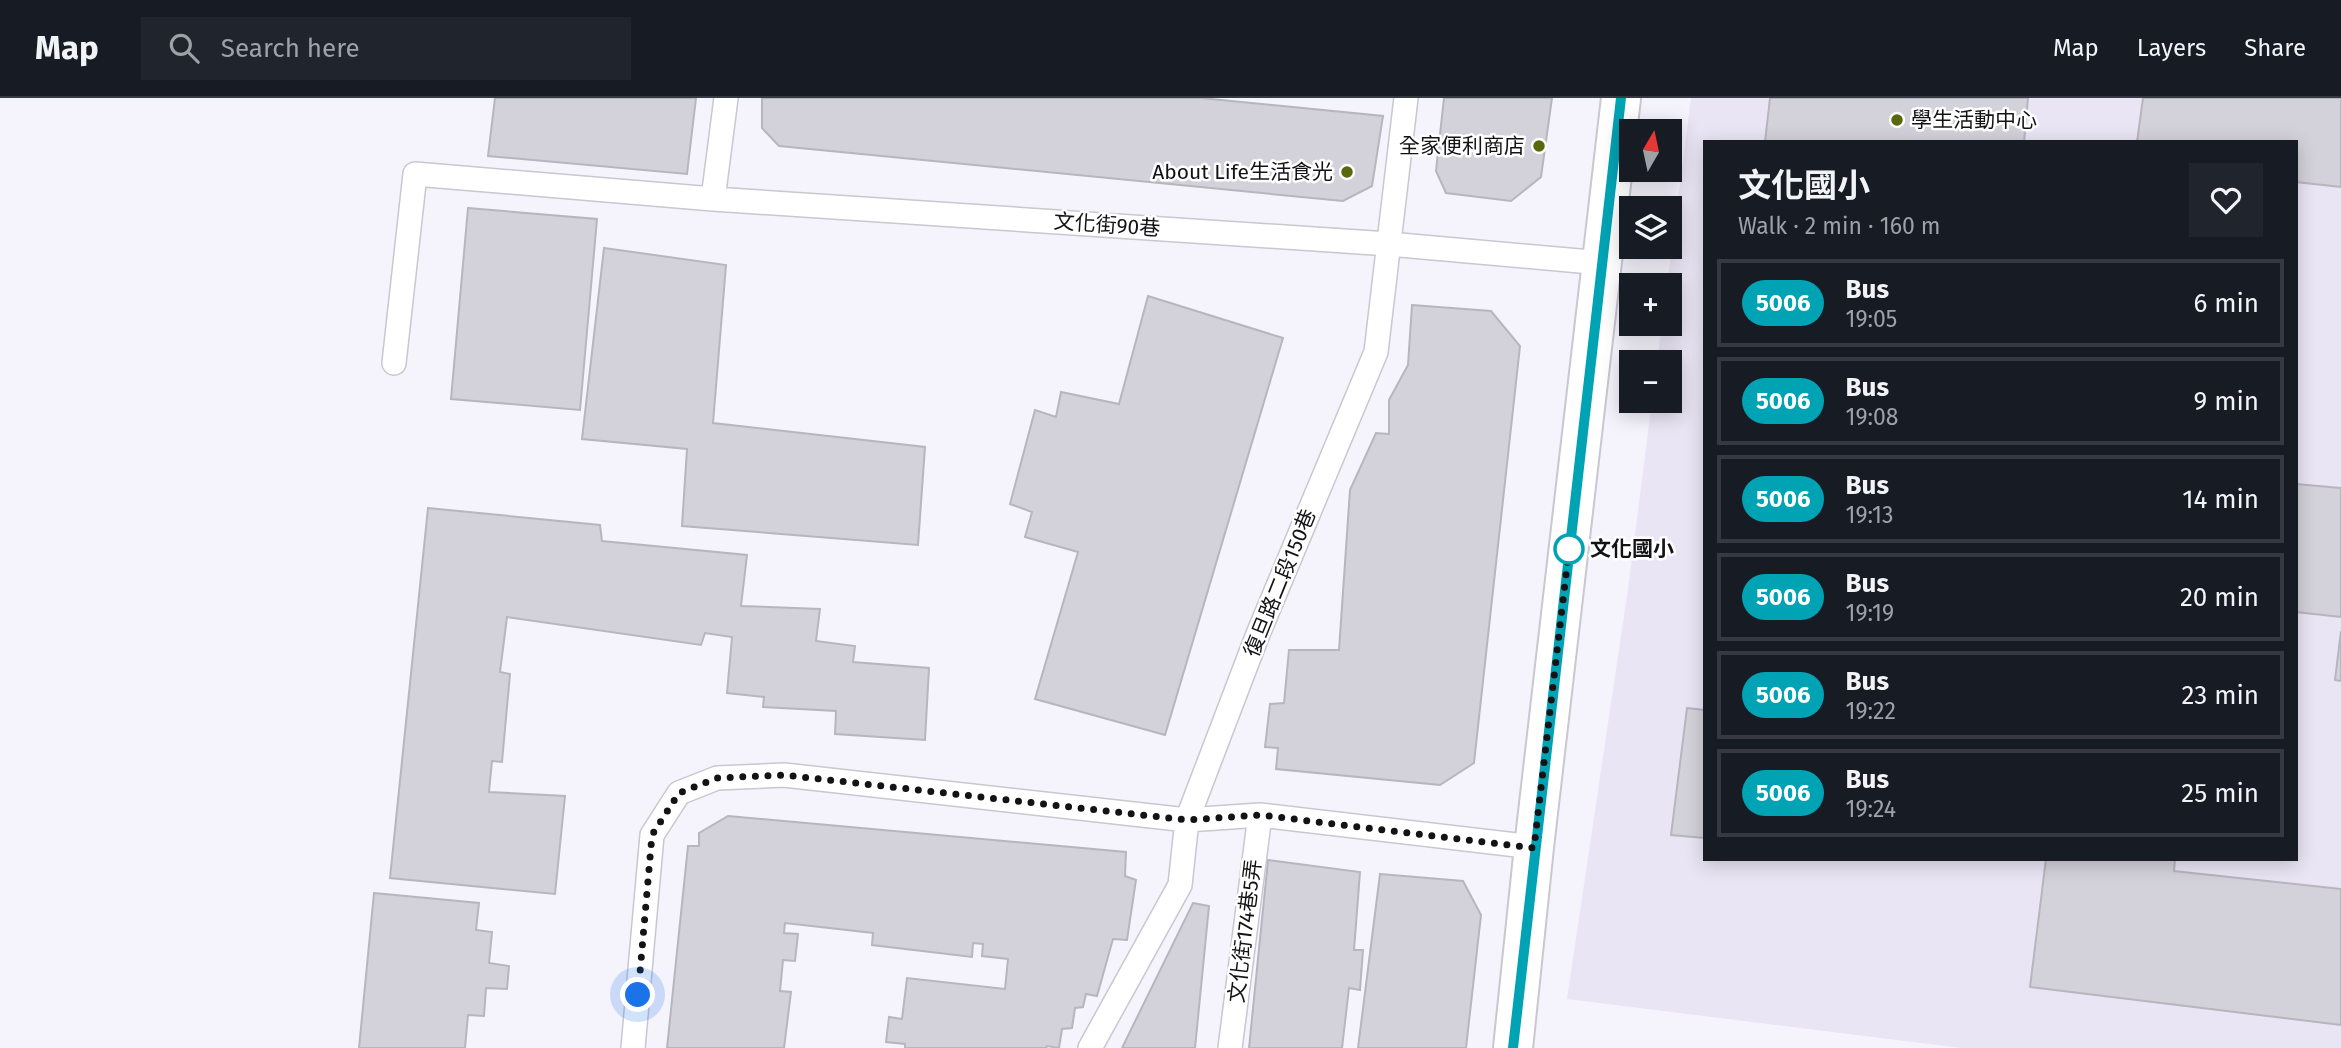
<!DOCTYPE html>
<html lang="en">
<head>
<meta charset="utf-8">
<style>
  :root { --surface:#171b24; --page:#20242c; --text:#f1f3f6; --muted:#9ea1a6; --line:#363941 }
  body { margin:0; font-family:"Fira Sans","Noto Sans TC",sans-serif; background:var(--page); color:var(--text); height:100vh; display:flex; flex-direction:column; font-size:26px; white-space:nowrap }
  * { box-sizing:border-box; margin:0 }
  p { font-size:23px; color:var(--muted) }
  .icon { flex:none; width:38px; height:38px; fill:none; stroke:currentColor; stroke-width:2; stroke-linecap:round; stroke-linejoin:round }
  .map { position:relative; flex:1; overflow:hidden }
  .side { position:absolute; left:1703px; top:42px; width:595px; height:721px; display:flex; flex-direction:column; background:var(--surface); border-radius:0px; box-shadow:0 4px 18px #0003 }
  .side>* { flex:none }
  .badge { padding:0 14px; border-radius:23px; font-size:24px; line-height:46px }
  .needle { width:46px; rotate:9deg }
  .controls { position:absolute; left:1619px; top:21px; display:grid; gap:14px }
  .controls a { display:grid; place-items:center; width:63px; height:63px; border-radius:0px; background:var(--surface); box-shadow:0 4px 18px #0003; font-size:35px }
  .you { position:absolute; width:35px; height:35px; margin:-18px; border:5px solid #fff; border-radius:50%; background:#1a73e8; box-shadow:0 0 0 10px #1a73e833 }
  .map>.badge { position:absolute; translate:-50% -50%; box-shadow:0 0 0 4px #fff }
  .round { display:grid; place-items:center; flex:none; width:74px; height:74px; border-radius:0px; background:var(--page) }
  .summary { display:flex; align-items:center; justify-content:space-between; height:119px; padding:0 35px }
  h1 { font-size:33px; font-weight:700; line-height:52px }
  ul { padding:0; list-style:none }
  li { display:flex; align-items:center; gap:21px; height:88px; margin:0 14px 10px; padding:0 21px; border:4px solid var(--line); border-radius:0px }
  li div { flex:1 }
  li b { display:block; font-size:26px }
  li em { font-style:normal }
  li .badge { min-width:77px; font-weight:700; text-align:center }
  header { display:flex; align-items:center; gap:42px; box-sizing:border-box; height:98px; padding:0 35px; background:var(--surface); border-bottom:2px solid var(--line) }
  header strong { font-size:33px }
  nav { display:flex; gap:38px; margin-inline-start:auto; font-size:24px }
  .search { width:490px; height:63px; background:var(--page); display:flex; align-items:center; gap:18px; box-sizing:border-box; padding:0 24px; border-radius:0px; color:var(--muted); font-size:26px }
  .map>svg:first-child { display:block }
  .built { fill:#eae5f4; fill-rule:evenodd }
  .building { fill:#d3d1d9; stroke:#b7b5bd; stroke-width:2 }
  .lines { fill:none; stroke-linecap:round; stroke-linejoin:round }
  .lane-casing { stroke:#c9c7cf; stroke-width:26 }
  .street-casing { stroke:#c9c7cf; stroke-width:42 }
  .lane { stroke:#fff; stroke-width:23 }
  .street { stroke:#fff; stroke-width:38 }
  .line-casing { stroke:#fff; stroke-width:16 }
  .line { stroke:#00a3b4; stroke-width:10 }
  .walk { stroke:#131316; stroke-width:7; stroke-dasharray:0 12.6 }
  .poi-dot { fill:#59670d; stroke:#fff; stroke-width:2.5 }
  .stop-dot { fill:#fff; stroke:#00a3b4; stroke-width:3.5 }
  .labels { text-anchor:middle; stroke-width:5; stroke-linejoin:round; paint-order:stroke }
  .poi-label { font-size:21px; fill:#131316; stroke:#fff; text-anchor:end }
  .street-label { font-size:21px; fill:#131316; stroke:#fff }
  .stop-label { font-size:21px; font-weight:bold; fill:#131316; stroke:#fff; text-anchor:start }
</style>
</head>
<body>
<header>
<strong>Map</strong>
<div class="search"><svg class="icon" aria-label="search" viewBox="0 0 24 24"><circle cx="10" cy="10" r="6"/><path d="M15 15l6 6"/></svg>Search here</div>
<nav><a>Map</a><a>Layers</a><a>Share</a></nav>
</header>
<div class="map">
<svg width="2341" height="950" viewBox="0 0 2341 950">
  <rect width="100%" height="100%" fill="#f5f3fc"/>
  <path class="built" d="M1691,0H2341V950H1961L1567,901L1628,491L1652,303H1670V264H1657L1662,226H1670V187H1667ZM1704,44H2296V761H1704Z"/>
  <path class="building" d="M495,0H696L687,76L488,58Z
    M762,0H1201L1383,18L1372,88L1343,103L779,48L762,30Z
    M1444,0H1552L1541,79L1511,103L1446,95L1436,73Z
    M1770,0H2028L2024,44H1765Z
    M2143,0H2341V89L2296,84V44H2137Z
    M468,110L597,121L580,312L451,301Z
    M604,150L726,167L713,325L925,349L918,447L682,428L687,351L582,341Z
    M1148,198L1283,240L1165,637L1035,601L1078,454L1025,439L1032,414L1010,406L1035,312L1056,319L1061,294L1119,306Z
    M1412,207L1491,213L1520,248L1474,665L1440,687L1276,671L1278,650L1265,649L1270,606L1284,605L1289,552H1339L1350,392L1376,335L1389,336V302L1408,267Z
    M2296,386L2341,390V519L2296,514Z
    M428,410L600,427L602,443L747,457L741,508L820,511L816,543L855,548L853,564L929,570L925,642L835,636L836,613L763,609L764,599L727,595L732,539L705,535L701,547L507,519L500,574L510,576L502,664L492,663L489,694L565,698L555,796L390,780Z
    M2341,533V583L2335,582Z
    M1687,610L1704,612V740L1671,737Z
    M728,718L1126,754L1125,778L1136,782L1127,842L1113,841L1097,898L1086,896L1083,909L1075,910L1072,930L1062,931L1059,950L1047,948L1046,950H905V946L886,944L889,919L902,921L907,880L1005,891L1008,861L982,858L983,846L973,845L972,859L872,847L873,835L785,825L784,835L798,836L795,863L783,862L780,893L791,894L784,950H667L688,748H699V735Z
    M2046,761H2175L2174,773L2341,791V927L2030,889Z
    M1268,762L1360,774L1354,852H1363L1360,892L1349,890L1342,950H1249Z
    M1380,776L1463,783L1481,817L1466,950H1358Z
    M374,795L479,805L476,832L492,834L489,865L509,868L507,891L486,890L484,918L468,917L465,950H359Z
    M1193,805L1209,808L1195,950H1122Z"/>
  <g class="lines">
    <defs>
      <path id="lane" d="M726,0L713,101L1389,146L1602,165
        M394,265L415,76L713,101
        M633,950L652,737L679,695L717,680L784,677L1187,722L1260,717L1534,749
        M1090,950L1180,787L1187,722L1258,536L1376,254L1406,0
        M1230,950L1260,717"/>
      <path id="street" d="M1513,950L1534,749L1621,0"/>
    </defs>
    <use href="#lane" class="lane-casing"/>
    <use href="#street" class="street-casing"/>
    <use href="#lane" class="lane"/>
    <use href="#street" class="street"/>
  </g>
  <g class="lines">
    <defs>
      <path id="line" d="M1513,950L1621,0"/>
    </defs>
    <use href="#line" class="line-casing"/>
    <use href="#line" class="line"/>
    <path class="walk" d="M638,897L652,737L679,695L717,680L784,677L1187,722L1260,717L1534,750L1569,451"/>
  </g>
  <g class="poi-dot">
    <circle cx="1897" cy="22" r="7"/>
    <circle cx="1539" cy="48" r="7"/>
    <circle cx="1347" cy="74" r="7"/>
  </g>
  <circle class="stop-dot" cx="1569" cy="451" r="14"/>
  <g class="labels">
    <g class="poi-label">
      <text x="1911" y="29" text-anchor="start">學生活動中心</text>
      <text x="1525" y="55">全家便利商店</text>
      <text x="1333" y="81">About Life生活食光</text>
    </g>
    <g class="street-label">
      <text transform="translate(1107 127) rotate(4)" y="7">文化街90巷</text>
      <text transform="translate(1280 485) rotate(-68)" y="7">復旦路二段150巷</text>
      <text transform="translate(1245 833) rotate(-83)" y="7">文化街174巷5弄</text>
    </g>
    <g class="stop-label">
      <text x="1590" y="458">文化國小</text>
    </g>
  </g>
</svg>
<div class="controls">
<a><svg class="needle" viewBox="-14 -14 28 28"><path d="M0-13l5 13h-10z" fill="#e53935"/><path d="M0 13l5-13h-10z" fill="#9ea1a6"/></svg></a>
<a><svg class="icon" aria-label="layers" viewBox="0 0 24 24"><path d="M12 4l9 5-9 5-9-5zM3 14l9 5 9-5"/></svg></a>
<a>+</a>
<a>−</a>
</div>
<div class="you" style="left:638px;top:897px"></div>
<section class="side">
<div class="summary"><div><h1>文化國小</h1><p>Walk · 2 min · 160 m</p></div><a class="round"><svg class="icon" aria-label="heart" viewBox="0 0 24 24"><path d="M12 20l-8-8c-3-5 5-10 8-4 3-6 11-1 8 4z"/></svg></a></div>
<ul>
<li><span class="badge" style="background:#00a3b4;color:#fff">5006</span><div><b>Bus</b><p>19:05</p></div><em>6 min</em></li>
<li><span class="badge" style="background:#00a3b4;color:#fff">5006</span><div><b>Bus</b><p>19:08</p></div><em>9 min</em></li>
<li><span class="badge" style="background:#00a3b4;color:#fff">5006</span><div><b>Bus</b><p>19:13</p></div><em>14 min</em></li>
<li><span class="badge" style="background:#00a3b4;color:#fff">5006</span><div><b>Bus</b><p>19:19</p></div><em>20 min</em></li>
<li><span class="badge" style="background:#00a3b4;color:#fff">5006</span><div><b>Bus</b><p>19:22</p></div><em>23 min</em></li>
<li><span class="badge" style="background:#00a3b4;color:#fff">5006</span><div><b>Bus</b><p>19:24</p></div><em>25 min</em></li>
</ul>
</section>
</div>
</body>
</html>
